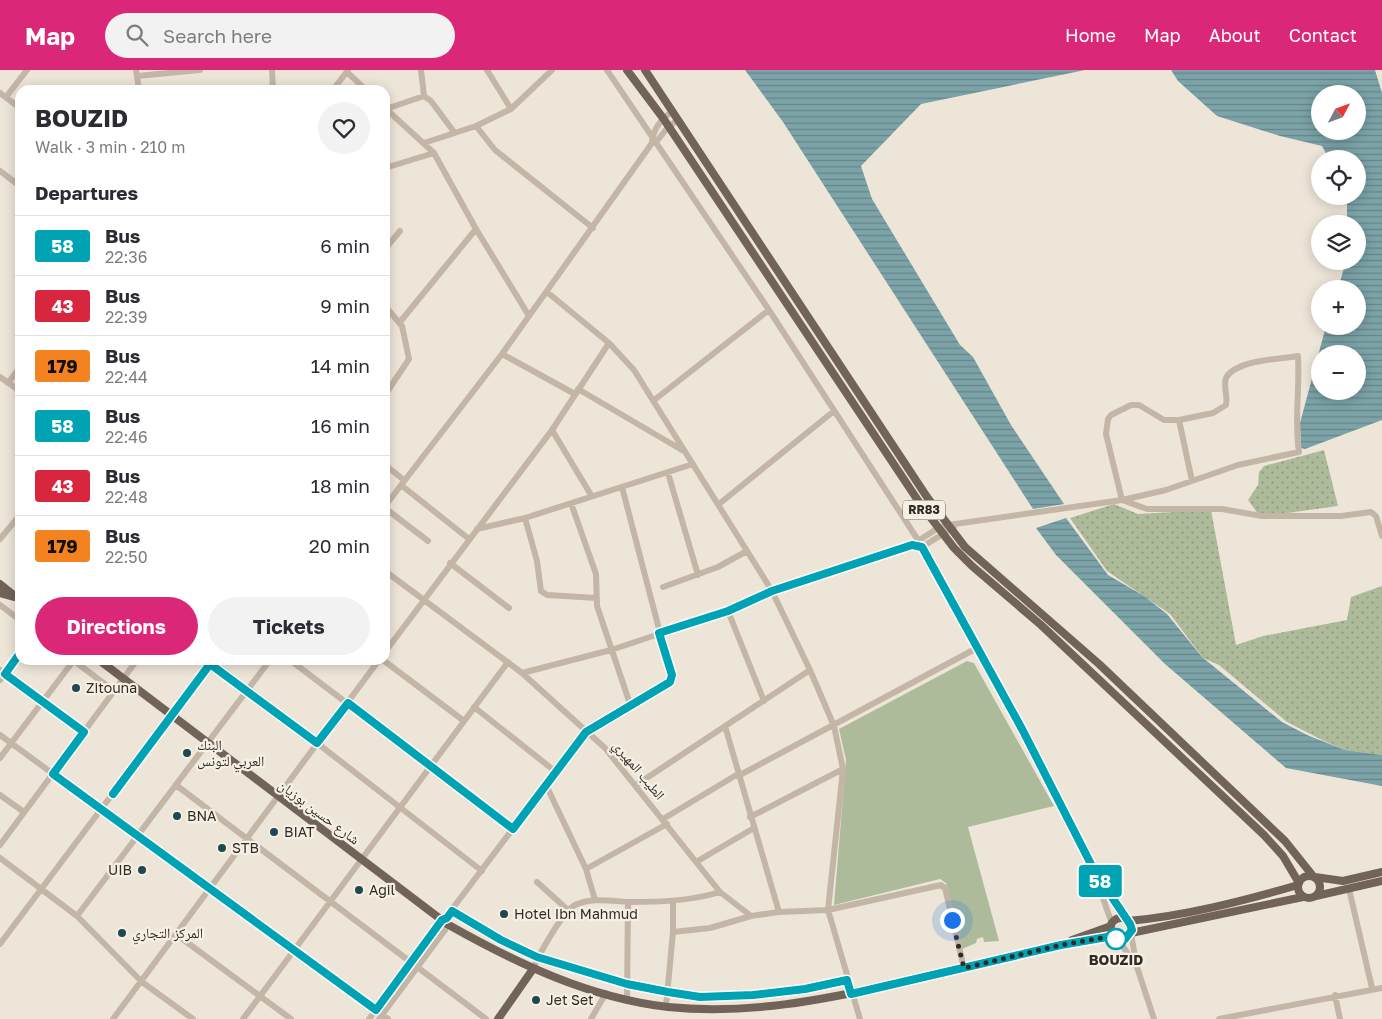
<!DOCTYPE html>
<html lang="en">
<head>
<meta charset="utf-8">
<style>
  :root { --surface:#fff; --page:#f2f2f3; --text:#2b2b33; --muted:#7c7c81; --line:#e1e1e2; --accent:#db2777 }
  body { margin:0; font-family:"Golos Text","Noto Naskh Arabic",sans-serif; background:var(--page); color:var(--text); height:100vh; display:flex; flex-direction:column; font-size:19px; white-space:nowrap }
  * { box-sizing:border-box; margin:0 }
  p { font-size:16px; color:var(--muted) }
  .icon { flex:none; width:28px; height:28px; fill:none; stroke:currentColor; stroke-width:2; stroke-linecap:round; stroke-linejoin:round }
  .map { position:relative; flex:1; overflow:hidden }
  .panel { position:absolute; left:15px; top:15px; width:375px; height:580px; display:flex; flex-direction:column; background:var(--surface); border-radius:15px; box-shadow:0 2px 12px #0003 }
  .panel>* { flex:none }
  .badge { padding:0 10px; border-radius:4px; font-size:18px; line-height:32px }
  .needle { width:32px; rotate:49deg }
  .tools { position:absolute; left:1311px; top:15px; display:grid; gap:10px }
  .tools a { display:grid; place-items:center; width:55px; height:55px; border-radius:50%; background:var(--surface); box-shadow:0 2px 12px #0003; font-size:25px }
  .you { position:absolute; width:25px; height:25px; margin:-12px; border:4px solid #fff; border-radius:50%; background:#1a73e8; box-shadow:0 0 0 8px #1a73e833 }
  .map>.badge { position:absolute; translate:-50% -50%; box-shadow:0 0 0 2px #fff }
  h2 { padding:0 20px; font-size:19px; line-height:45px }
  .round { display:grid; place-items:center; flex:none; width:52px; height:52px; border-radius:26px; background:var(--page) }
  .headline { display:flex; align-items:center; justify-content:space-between; height:85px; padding:0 20px }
  h1 { font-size:24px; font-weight:700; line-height:38px }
  .action { display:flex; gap:10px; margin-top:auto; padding:10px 20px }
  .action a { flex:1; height:58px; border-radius:30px; background:var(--accent); color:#fff; font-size:20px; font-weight:700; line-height:58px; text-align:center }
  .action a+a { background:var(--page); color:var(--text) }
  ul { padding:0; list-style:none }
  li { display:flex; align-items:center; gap:15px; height:60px; padding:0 20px; border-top:1px solid var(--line) }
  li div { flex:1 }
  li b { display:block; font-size:19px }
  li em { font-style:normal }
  li .badge { min-width:55px; font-weight:700; text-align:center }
  header { display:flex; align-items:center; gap:30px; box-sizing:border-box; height:70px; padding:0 25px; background:var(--accent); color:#fff }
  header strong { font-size:24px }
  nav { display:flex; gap:28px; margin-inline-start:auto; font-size:18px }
  .search { width:350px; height:45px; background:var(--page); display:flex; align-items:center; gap:12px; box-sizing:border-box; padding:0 18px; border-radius:28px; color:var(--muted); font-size:19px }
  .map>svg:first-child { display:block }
  .grass { fill:url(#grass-dots) }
  .park { fill:#aebb9b }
  .water { fill:url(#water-rules); fill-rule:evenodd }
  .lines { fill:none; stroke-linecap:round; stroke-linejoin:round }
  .minor { stroke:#c4b6a6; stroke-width:6 }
  .major { stroke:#726359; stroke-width:8 }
  .line-casing { stroke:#fff; stroke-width:11 }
  .line { stroke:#00a3b4; stroke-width:8 }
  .walk { stroke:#312b26; stroke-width:5; stroke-dasharray:0 9 }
  .poi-dot { fill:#21484e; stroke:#f6efe4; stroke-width:2 }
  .stop-dot { fill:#fff; stroke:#00a3b4; stroke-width:2.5 }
  .labels { text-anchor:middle; stroke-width:4.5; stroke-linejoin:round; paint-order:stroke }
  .shield { fill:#f6efe4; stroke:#6c665f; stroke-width:1 }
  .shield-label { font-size:12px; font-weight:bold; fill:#312b26 }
  .poi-label { font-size:14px; fill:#312b26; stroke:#f6efe4; text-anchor:start }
  .street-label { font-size:14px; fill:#312b26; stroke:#f6efe4 }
  .stop-label { font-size:14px; font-weight:bold; fill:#312b26; stroke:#f6efe4 }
</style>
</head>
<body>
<header>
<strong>Map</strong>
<div class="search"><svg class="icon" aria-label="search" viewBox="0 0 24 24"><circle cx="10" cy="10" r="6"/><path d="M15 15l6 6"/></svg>Search here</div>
<nav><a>Home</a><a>Map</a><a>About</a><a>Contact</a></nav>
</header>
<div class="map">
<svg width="1382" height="949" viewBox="0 0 1382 949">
  <defs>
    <pattern id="grass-dots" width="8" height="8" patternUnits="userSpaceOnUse" patternTransform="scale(1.25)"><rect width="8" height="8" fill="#aebb9b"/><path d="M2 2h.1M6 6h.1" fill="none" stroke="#8e987e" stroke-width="1.8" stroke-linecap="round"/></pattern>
    <pattern id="water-rules" width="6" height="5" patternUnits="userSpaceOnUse" patternTransform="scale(1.25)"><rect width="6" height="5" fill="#7ba3a8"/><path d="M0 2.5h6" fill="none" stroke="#658589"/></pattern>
  </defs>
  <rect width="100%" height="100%" fill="#eee5d9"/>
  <path class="grass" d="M1324,380L1338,436L1280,444H1258L1248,430L1258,415L1259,402L1264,396Z
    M1114,434L1138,444L1211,440L1236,575L1263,566L1347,550L1351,527L1382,516V685L1345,680L1324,671L1287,652L1219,595L1203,588L1170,544L1107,501L1070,448Z"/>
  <path class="park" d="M967,591L974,593L1054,736L968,757L999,871L984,872L983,867L977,869L976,873L962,879L946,813L940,809L834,835L846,690L839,659Z"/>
  <path class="water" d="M745,0H1085L921,34L861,96L872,129L960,275L973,287L1011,355L1064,434L1033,439L783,52Z
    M1171,0H1375L1382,23V350L1305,379L1301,378L1300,353L1326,256H1358V219H1338L1346,191H1358V154H1347V126H1358V89H1329L1322,76L1280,66L1217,46L1178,11ZM1320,24H1358V61H1320ZM1320,284H1358V321H1320Z
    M1066,448L1108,505L1144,526L1167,544L1202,587L1282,652L1307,665L1345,680L1382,685V716L1286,698L1165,594L1056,485L1036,458Z"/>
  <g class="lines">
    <path class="minor" d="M136,0L139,20
      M272,0L273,20
      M421,0L424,26
      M607,0L769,240L918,470L1022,659L1095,802L1126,850
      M347,2L366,20
      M137,6L200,0
      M333,20L348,0
      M0,23L20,38
      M6,27L27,0
      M385,38L434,83L476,159L529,246
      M386,39L424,26L431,31L454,62
      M511,39L552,0
      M476,56L495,80L593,158
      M653,72L657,71L668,57L678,50
      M424,73L476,56L511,39L487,0
      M385,98L434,83
      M0,101L20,116
      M385,179L400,161
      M547,222L609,273L634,300L772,521L810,600L834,656L843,699L828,840L860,949
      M385,236L402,256L409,289L385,325
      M400,252L476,159
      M502,284L575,324
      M0,307L20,321
      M8,313L20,297
      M578,319L682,380
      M653,331L769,240
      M1179,350L1192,411
      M552,360L591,425
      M385,395L404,410
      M668,403L698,505
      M401,415L469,469
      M571,433L596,504L597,536L630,634
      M719,434L834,341
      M385,436L502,284L652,73C653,59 661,49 672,42
      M385,438L428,471
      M525,448L537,491L541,521L547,525L597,528
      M477,459L525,448L693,394
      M0,469L20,445
      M918,476L922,477L954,457
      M450,493L509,538
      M385,501L522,603L605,678L720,822L751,846L779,842L828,840L941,815L945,818L964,898
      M663,517L718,497L747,481
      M0,535L20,550
      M728,541L764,631
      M385,582L552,360L609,273
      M73,590L114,621
      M205,590L317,673L482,801
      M290,590L513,759
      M383,590L464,651
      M0,600L84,662
      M522,603L611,580L728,541L772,521L912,475L938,458L948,455L1122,430L1166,420L1238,395L1299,382C1294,350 1300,319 1298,286C1280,289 1235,290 1226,308C1223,315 1228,326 1226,335L1213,343L1179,350H1164L1139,335H1131L1111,345L1108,349L1106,364L1122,430L1147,439H1222L1262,446H1341L1371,442L1376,446L1382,466
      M0,610L20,583
      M474,637L556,702
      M725,656L779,842
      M0,665L388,949
      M0,688L74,590
      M738,706L977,578
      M176,715L486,949
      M546,715L586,799L595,830
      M636,715L810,600
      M0,725L24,742
      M750,747L843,699
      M663,749L738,704
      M0,775L137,590
      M0,788L77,846L142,912L193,949
      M696,792L754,758
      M586,799L667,754
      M1097,811L1112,854
      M537,812L569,841
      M1349,819L1372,918
      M452,841C479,857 506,874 535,886C550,893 567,896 582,901C621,912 661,925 701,927C749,930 800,921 847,910
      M77,846L270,590
      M673,862L710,858L751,846
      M1131,864L1137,897L1154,949
      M177,865L291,949
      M1118,869L1136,896
      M0,874L213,590
      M533,899C538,886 563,841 575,835C592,827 610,831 629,832C659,832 691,831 720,822
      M1335,925L1340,949
      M627,929L628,832
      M666,936L673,862V831
      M113,949L379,590
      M243,949L508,592
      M369,949L586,662L669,614L672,609L622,417
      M379,949L445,860L447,850
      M591,949L606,923
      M1219,949L1382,918"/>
    <path class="major" d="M627,0L663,48L921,435L954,478L972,496L1041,555L1264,765L1283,786L1299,813
      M645,0L927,427L965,477L1099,594L1285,771L1313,806
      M0,514L20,530
      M0,523L14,527
      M99,590L447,854C516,893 589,928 668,937C747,945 823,930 899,913C971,897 1041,878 1113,866
      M1298 817a11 11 0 1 1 22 0a11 11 0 1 1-22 0Z
      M1315,807L1343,811L1382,802
      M1316,826L1382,811
      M1110 859a11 11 0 1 1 22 0a11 11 0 1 1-22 0Z
      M1128,851C1185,846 1243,831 1298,815
      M1131,863L1303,827
      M1072,870L1111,856
      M498,949L533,899"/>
  </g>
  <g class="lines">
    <defs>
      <path id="line" d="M20,583L5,604L84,662L53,704L376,940L442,850L447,848L452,841L501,870L537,887L627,914L668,922L700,927L753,925L805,919L847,910L851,924L1061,875L1113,866L1118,869H1125L1132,860L1130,854L1095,802L1022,659L922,477L912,475L772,521L728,541L659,563L672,605L670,612L586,662L513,759L348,633L317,673L210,594L113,724"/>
    </defs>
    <use href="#line" class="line-casing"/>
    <use href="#line" class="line"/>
    <path class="walk" d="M952,850L964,898L1061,875L1113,866L1116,869"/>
  </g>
  <g class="poi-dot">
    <circle cx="76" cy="618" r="5"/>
    <circle cx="187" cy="683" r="5"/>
    <circle cx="177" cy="746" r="5"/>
    <circle cx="274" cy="762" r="5"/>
    <circle cx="222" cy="778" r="5"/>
    <circle cx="142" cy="800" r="5"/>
    <circle cx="359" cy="820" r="5"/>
    <circle cx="504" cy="844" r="5"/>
    <circle cx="122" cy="863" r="5"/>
    <circle cx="536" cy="930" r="5"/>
  </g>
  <circle class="stop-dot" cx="1116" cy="869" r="10"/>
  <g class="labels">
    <rect class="shield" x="903" y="430.5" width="42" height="19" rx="4"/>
    <g class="shield-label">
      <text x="924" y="444">RR83</text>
    </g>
    <g class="poi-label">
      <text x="86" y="623">Zitouna</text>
      <text x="197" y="680">البنك<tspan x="197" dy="16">العربي لتونس</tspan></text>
      <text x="187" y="751">BNA</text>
      <text x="284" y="767">BIAT</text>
      <text x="232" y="783">STB</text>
      <text x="132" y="805" text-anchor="end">UIB</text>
      <text x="369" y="825">Agil</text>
      <text x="514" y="849">Hotel Ibn Mahmud</text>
      <text x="132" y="868">المركز التجاري</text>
      <text x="546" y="935">Jet Set</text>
    </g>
    <g class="street-label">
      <text transform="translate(639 700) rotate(50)" y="5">الطيب المهيري</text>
      <text transform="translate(319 742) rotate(37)" y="5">شارع حسين بوزيان</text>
    </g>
    <g class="stop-label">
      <text x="1116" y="895">BOUZID</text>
    </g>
  </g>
</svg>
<div class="tools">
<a><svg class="needle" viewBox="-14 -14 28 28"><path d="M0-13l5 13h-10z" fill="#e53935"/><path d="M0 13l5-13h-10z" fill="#7c7c81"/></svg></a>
<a><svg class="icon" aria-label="locate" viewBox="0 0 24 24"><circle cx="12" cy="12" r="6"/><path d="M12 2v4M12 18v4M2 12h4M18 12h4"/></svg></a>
<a><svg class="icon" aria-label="layers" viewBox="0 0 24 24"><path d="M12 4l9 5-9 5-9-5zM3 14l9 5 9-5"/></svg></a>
<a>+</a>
<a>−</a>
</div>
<div class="you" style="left:952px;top:850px"></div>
<b class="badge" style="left:1100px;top:811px;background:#00a3b4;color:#fff">58</b>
<section class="panel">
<div class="headline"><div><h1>BOUZID</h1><p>Walk · 3 min · 210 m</p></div><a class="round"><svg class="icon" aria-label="heart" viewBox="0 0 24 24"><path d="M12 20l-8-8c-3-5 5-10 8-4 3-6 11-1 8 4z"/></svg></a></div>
<h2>Departures</h2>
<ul>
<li><span class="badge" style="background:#00a3b4;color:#fff">58</span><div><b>Bus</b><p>22:36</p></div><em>6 min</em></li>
<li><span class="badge" style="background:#d7263d;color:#fff">43</span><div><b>Bus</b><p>22:39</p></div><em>9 min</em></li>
<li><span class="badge" style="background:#f58220;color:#111">179</span><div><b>Bus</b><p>22:44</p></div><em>14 min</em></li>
<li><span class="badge" style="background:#00a3b4;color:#fff">58</span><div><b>Bus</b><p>22:46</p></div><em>16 min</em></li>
<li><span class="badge" style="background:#d7263d;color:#fff">43</span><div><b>Bus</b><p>22:48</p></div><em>18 min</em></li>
<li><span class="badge" style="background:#f58220;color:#111">179</span><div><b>Bus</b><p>22:50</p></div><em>20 min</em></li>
</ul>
<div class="action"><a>Directions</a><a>Tickets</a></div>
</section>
</div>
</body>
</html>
